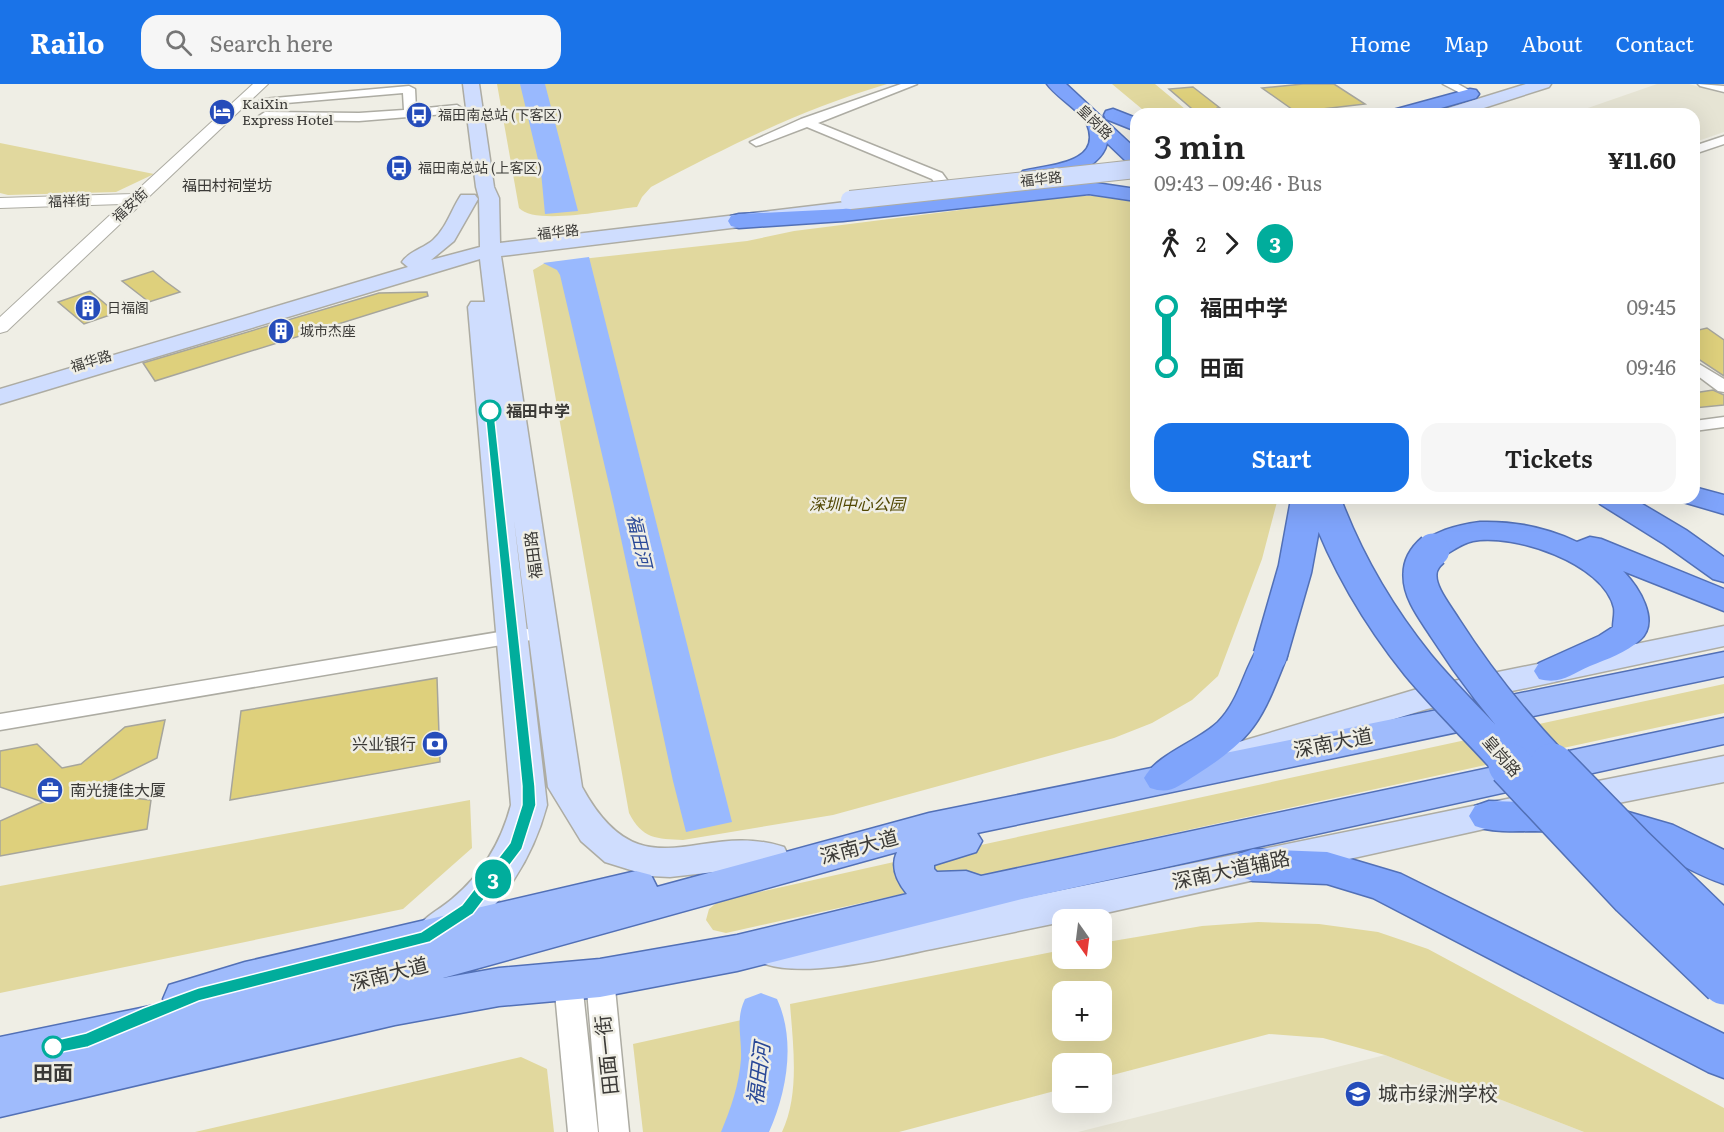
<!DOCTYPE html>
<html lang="en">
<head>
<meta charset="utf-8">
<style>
  :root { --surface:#fff; --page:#f6f6f6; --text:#222; --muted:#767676; --accent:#1a73e8 }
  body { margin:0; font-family:Literata,"Noto Sans SC",serif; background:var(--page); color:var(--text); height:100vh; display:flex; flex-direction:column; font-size:22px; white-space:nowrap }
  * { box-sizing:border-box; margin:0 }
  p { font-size:20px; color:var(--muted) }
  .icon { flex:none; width:33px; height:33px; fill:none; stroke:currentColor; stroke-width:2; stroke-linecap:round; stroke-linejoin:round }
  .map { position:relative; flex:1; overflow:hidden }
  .side { position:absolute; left:1130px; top:24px; width:570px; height:396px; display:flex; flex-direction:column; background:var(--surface); border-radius:18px; box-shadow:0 6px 24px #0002 }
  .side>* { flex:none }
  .badge { padding:0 12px; border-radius:20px; font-size:21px; line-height:39px }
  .needle { width:39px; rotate:166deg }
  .controls { position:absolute; left:1052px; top:825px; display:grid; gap:12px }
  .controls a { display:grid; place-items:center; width:60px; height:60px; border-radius:12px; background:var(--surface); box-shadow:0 6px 24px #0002; font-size:30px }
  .map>.badge { position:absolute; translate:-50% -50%; box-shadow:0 0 0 3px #fff }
  .legs { display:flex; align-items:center; gap:9px; height:66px; padding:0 24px; font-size:20px }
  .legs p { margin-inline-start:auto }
  .headline { display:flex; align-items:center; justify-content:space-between; height:102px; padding:0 24px }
  h1 { font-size:33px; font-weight:600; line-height:45px }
  .action { display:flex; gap:12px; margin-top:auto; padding:12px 24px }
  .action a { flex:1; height:69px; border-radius:18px; background:var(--accent); color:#fff; font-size:24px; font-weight:600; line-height:69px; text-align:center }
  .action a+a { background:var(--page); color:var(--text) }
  ul { padding:0 24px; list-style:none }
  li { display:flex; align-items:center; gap:21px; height:60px; font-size:22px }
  li i { display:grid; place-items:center; width:9px; height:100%; margin:0 8px; background:currentColor }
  li i::after { content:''; width:15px; height:15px; margin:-8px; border:4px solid; border-radius:50%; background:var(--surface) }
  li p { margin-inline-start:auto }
  li:first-child i { background:linear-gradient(#0000 50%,currentColor 0) }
  li:last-child i { background:linear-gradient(currentColor 50%,#0000 0) }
  header { display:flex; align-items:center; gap:36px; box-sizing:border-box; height:84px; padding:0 30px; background:var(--accent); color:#fff }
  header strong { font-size:28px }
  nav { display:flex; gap:33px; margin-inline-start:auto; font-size:21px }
  .search { width:420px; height:54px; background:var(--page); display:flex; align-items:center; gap:15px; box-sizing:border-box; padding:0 21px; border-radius:18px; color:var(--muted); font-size:22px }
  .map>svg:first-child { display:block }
  .built { fill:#e6e4d4 }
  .green { fill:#e1d89e; fill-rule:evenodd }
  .water { fill:#99b9fe }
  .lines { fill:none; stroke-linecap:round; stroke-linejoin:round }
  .river { fill:#99b9fe; fill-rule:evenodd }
  .building { fill:#ded07c; stroke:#a6a59c; stroke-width:1.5 }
  .minor-casing { stroke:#adaca3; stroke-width:3 }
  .tertiary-casing { stroke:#adaca3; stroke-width:2 }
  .secondary-casing { stroke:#adaca3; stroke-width:3 }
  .primary-casing { stroke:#5270b6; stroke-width:3 }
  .trunk-casing { stroke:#5270b6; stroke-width:3 }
  .minor { fill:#fff; fill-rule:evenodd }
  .tertiary { fill:#fff; fill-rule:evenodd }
  .secondary { fill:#cfddfe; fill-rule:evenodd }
  .primary { fill:#9fbbfc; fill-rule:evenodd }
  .trunk { fill:#7fa4fb; fill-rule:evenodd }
  .secondary-bridge-casing { stroke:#adaca3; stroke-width:20; stroke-linecap:butt }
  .trunk-bridge-far1-casing { stroke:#5270b6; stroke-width:36; stroke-linecap:butt }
  .trunk-bridge-casing { stroke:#5270b6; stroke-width:46; stroke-linecap:butt }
  .secondary-bridge { stroke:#cfddfe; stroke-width:18 }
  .trunk-bridge-far1 { stroke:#7fa4fb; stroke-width:33 }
  .trunk-bridge { stroke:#7fa4fb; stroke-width:43 }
  .line-1 { fill:#01ad9c; stroke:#fff; stroke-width:1.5 }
  .stop-1-dot { fill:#fff; stroke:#01ad9c; stroke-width:3 }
  .labels { text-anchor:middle; stroke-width:5; stroke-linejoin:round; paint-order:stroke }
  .far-poi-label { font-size:14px; fill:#3b3a37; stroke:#efeee5; text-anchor:start }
  .far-street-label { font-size:14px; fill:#3b3a37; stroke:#efeee5 }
  .far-neighbourhood-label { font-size:15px; fill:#3b3a37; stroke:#efeee5 }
  .stop-label { font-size:16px; font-weight:bold; fill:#3b3a37; stroke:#efeee5; text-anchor:start }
  .park-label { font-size:16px; font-style:italic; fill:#524803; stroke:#efeee5 }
  .street-label { font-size:16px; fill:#3b3a37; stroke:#efeee5 }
  .poi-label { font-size:16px; fill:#3b3a37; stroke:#efeee5; text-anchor:end }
  .water-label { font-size:18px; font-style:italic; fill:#294897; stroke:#efeee5 }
  .near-street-label { font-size:20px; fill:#3b3a37; stroke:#efeee5 }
  .near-stop-label { font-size:20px; font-weight:bold; fill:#3b3a37; stroke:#efeee5 }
  .near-poi-label { font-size:20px; fill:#3b3a37; stroke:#efeee5; text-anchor:start }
  .near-water-label { font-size:21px; font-style:italic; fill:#294897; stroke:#efeee5 }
</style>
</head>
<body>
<header>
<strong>Railo</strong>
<div class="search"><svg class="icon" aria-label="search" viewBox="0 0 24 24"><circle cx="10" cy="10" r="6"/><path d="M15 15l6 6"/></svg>Search here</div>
<nav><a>Home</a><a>Map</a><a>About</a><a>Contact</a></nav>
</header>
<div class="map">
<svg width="1724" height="1048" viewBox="0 0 1724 1048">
  <rect width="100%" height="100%" fill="#efeee5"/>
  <path class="built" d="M1657,0H1689L1724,10V48L1698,57L1694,56V30H1604L1585,25Z
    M1385,971L1584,1048H1078Z"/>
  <path class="green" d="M497,0H887C800,26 731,61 651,103L642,113L637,123C613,125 535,142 519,124Z
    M1112,0H1155L1191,30H1148Z
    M0,59L154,90L116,108L8,111L0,109Z
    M1072,112H1095L1135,118L1136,414H1278L1262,475L1218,592L1192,616L1152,639L1114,654L833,731L683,756C657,755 642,755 629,729L533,186L545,179L747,157L794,147Z
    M1724,600V629L949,798H941L928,777L939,770Z
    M470,716L472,764L403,825L0,909V802Z
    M894,778L899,781L909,807L902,810L726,849L713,846L706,836L709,825L719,817Z
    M1258,838L1319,840L1378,848L1428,865L1724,1024V1048H1584L1385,971L1323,954L1269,950L1101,994V980H1062V1005L899,1048H782C800,1010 793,961 790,920L1062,866V874H1101V859L1202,842ZM1062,908H1101V946H1062Z
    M746,935C748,975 748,1010 734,1048H643L633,960Z
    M521,973L547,985L554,1048H195Z"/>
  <path class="water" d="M520,0H545L578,127L545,130L541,88Z
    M589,173L732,738L686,748L673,697L614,422L560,191L557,186L543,179Z"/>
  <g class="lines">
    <path class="river" d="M761,909L777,915C796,956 787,1008 769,1048H721C731,1024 739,1001 741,975C742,952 735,936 745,915Z"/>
  </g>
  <path class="building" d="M1303,0H1334L1365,20L1296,28L1262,4Z
    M1193,3L1220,24H1218L1225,30H1198L1169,5Z
    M153,187L165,197L180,208L149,218L122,197Z
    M90,207L102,217L116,229L84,240L58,218Z
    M427,208L428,212L155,297L143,279L379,209Z
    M1707,244L1724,256V292L1694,272V247Z
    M1713,306L1724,311V321L1694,324V309Z
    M437,594L440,678L230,716L241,627Z
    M165,636L157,674L86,709L151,716L147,745L0,772V737L43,718L0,703V667L37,660L62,684L81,680L125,643Z"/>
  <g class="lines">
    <defs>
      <path id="minor" d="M901,0H917L818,39L942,89L950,100L948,103H938L932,95L807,43L760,61L756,62L750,58L801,35Z
        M1443,0H1458L1476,10L1470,13L1466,12Z
        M1698,0L1724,2V8L1700,2Z
        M409,2L415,5L416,25L457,21L463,25L457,29L359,37L265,36L259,32L265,28L359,29L404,26L403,9L263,21L257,18L263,15Z
        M1724,52V60L1694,70V62Z
        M1694,277L1724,295V308L1718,307L1694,289Z
        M1724,333V343L1694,347V337Z
        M523,544L531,546L534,551L531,556L0,646V630Z
        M600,882L610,886L614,894L629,1048H599L586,894L590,886Z
        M568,886L578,890L582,898L598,1048H568L554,898L558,890Z"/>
      <path id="tertiary" d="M253,0H268L7,247L0,249V233L122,120L0,124V114L133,110Z"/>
      <path id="secondary" d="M463,0H479L494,103L499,114L500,159L854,117L861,119L864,123L861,127L854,129L501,172L582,703C642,813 699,735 784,763L789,773L784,783L771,787H723L670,793L650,792L605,778L581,757L548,703L514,436L547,721C533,773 503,823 458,853C451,858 441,865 433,865C429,865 423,862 419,860L414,849C422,833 438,827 452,815C482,790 501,759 511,721L468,223L471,218H485L480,175L0,320V305L408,183L402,178C408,168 424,164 433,156C447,143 451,126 461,111H475L478,115L454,157L431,176L480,163L479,114L476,103Z
        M1526,0H1551L1549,3L1465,30H1440L1442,26Z
        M1724,542V562L1427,625L1241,682L1229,679L1224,670L1229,661L1424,603Z
        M1724,672V698L1568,729L1556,725L1550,716L1556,707L1568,703Z
        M1512,714L1525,718L1530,727L1525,736L1074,836H1062V838C1019,847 975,856 932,865C888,874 808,894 765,880L759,868L765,856L779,852L852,849Z"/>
      <path id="primary" d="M1724,568V592L977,749L982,757L976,768L934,781V785L937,788L966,787L981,792L1724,634V660L1022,815L737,887L600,913L499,922L395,941L0,1033V953L165,919L163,915L169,901L245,878L636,787L651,791L657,803L929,729ZM897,768C890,783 897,798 907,810L737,851L600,875L499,884L443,894Z"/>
      <path id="trunk" d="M1047,0H1066L1136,65V82L1129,80L1107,59C1101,88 1048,102 1023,95L1020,91L1023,87C1045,81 1104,81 1087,40C1081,27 1056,13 1047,0Z
        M1470,5L1476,6L1479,10L1476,14L1420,30H1391L1393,26Z
        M1113,25L1136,34V47L1106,35L1104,31L1106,27Z
        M1089,98L1136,105V117L1089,110L843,137L739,144L731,142L728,137L731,132L739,130L843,125Z
        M1694,403L1724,411V430L1683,418L1681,414H1694Z
        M1596,414H1632L1686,446L1724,473V498L1713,495L1664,460L1600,420Z
        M1480,438C1513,437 1548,444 1577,458L1590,453L1601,455L1724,505V527L1623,487C1638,502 1661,537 1640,556C1626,569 1607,575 1590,582C1571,590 1561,601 1539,595L1534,587L1539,579L1599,552L1613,543C1613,537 1615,530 1614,524C1604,479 1513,449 1473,457C1451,462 1446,479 1422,473L1417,466C1430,447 1458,441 1480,438Z
        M1270,560L1282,564L1287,572C1262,635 1256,653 1196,691C1178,702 1171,711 1150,704L1144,694C1157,670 1197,658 1218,638C1239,617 1243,588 1258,564Z
        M1489,717L1563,719L1618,725L1673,741L1724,766V800C1687,788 1656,763 1618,755C1591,749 1563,748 1535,747C1514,747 1495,749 1475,742L1469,732L1475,722Z
        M1253,765L1327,768L1401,790L1724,950V994L1708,988L1373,814L1327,800L1253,797L1239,792L1233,781L1239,770Z"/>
    </defs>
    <use href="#minor" class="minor-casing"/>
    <use href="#tertiary" class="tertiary-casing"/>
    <use href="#secondary" class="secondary-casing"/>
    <use href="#primary" class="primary-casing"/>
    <use href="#trunk" class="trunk-casing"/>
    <use href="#minor" class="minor"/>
    <use href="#tertiary" class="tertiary"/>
    <use href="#secondary" class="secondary"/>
    <use href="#primary" class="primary"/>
    <use href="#trunk" class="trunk"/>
    <defs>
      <path id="secondary-bridge" d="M850,116L1136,85"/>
      <path id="trunk-bridge-far1" d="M1323,414C1345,475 1377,530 1418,581C1447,616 1481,648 1511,682
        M1433,466C1426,472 1420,480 1420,490C1419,509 1435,528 1445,544C1477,594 1513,639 1554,682
        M1270,572L1295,485L1308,414"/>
      <path id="trunk-bridge" d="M1510,681L1632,811L1724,899
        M1552,681L1634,765L1724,852"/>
    </defs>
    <use href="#secondary-bridge" class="secondary-bridge-casing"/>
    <use href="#trunk-bridge-far1" class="trunk-bridge-far1-casing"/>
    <use href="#trunk-bridge" class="trunk-bridge-casing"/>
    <use href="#secondary-bridge" class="secondary-bridge"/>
    <use href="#trunk-bridge-far1" class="trunk-bridge-far1"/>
    <use href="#trunk-bridge" class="trunk-bridge"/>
  </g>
  <path class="line-1" d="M490,324L494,327L535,702L536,721L522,765L473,830L430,858L199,917L88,963L53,970L48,968L45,963L48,958L86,949L143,924L198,904L421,848L462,821L510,759L522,721V702L485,327Z"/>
  <defs>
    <symbol id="hotel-disc" viewBox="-11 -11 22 22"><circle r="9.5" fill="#254cba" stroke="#efeee5"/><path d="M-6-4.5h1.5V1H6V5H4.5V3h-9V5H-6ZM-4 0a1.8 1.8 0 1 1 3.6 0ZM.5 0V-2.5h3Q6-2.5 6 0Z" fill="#fff"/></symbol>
    <symbol id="bus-disc" viewBox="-11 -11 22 22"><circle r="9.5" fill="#254cba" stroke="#efeee5"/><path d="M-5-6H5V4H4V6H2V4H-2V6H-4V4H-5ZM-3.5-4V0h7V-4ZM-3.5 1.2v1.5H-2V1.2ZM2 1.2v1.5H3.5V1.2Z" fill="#fff"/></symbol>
    <symbol id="building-disc" viewBox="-11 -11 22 22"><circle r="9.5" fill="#254cba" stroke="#efeee5"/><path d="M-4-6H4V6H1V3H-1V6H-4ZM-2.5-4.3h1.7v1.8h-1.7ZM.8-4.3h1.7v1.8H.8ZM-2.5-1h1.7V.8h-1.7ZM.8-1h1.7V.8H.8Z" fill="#fff"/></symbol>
    <symbol id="bank-disc" viewBox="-11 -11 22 22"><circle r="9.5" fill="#254cba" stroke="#efeee5"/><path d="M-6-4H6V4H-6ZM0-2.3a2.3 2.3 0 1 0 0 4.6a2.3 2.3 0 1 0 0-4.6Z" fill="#fff"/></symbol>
    <symbol id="office-disc" viewBox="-11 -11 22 22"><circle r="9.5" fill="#254cba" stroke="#efeee5"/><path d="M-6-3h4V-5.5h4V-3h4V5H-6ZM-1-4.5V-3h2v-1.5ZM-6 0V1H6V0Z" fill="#fff"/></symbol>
    <symbol id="school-disc" viewBox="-11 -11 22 22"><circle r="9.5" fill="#254cba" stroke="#efeee5"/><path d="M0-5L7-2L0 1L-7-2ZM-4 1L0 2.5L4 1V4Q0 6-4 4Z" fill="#fff"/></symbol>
  </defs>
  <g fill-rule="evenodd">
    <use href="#hotel-disc" x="207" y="13" width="30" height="30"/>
    <use href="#bus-disc" x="404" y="16" width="30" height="30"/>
    <use href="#bus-disc" x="384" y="69" width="30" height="30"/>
    <use href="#building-disc" x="73" y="209" width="30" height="30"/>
    <use href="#building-disc" x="266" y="232" width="30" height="30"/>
    <use href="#bank-disc" x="420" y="645" width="30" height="30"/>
    <use href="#office-disc" x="35" y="691" width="30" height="30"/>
    <use href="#school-disc" x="1343" y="995" width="30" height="30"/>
  </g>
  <g class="stop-1-dot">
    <circle cx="490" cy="327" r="10"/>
    <circle cx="53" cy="963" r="10"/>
  </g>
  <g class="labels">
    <g class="far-poi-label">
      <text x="242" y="25">KaiXin<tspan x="242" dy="16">Express Hotel</tspan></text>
      <text x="438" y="36">福田南总站 (下客区)</text>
      <text x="418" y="89">福田南总站 (上客区)</text>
      <text x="107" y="229">日福阁</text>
      <text x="300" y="252">城市杰座</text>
    </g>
    <g class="far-street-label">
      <text transform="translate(1095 38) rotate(44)" y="5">皇岗路</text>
      <text transform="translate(1041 95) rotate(-6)" y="5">福华路</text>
      <text transform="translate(69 117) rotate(-2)" y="5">福祥街</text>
      <text transform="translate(130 121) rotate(-43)" y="5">福安街</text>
      <text transform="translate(558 148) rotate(-6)" y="5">福华路</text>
      <text transform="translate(91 277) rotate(-17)" y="5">福华路</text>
    </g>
    <g class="far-neighbourhood-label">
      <text x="227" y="107">福田村祠堂坊</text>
    </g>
    <g class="stop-label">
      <text x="506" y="333">福田中学</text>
    </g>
    <g class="park-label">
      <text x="857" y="426">深圳中心公园</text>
    </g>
    <g class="street-label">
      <text transform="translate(533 471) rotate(-97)" y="6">福田路</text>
      <text transform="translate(1502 672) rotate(49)" y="6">皇岗路</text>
    </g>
    <g class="poi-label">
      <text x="416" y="666">兴业银行</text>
      <text x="70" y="712" text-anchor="start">南光捷佳大厦</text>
    </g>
    <g class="water-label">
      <text transform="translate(639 457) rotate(77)" y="6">福田河</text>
    </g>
    <g class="near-street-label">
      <text transform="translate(1333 659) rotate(-11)" y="7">深南大道</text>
      <text transform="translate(859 763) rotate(-15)" y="7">深南大道</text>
      <text transform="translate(1231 786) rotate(-12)" y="7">深南大道辅路</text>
      <text transform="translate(389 890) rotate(-14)" y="7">深南大道</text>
      <text transform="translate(607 971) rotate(-96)" y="7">田面一街</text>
    </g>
    <g class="near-stop-label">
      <text x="53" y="996">田面</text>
    </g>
    <g class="near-poi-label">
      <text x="1378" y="1017">城市绿洲学校</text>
    </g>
    <g class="near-water-label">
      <text transform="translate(759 990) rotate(-83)" y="7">福田河</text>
    </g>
  </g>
</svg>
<div class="controls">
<a><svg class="needle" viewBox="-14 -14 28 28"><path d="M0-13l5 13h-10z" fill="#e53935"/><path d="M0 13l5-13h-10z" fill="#767676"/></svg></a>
<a>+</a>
<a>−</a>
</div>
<b class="badge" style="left:493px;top:795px;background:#01ad9c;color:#fff">3</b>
<section class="side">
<div class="headline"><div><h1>3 min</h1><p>09:43 – 09:46 · Bus</p></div><b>¥11.60</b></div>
<div class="legs"><svg class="icon" aria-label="walk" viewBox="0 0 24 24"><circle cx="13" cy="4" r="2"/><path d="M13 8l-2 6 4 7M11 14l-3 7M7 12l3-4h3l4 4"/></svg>2<svg class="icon" aria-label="forward" viewBox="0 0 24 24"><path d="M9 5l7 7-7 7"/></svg><b class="badge" style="background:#01ad9c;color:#fff">3</b></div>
<ul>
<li><i style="color:#01ad9c"></i><b>福田中学</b><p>09:45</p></li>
<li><i style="color:#01ad9c"></i><b>田面</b><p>09:46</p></li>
</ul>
<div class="action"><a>Start</a><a>Tickets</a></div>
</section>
</div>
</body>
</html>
